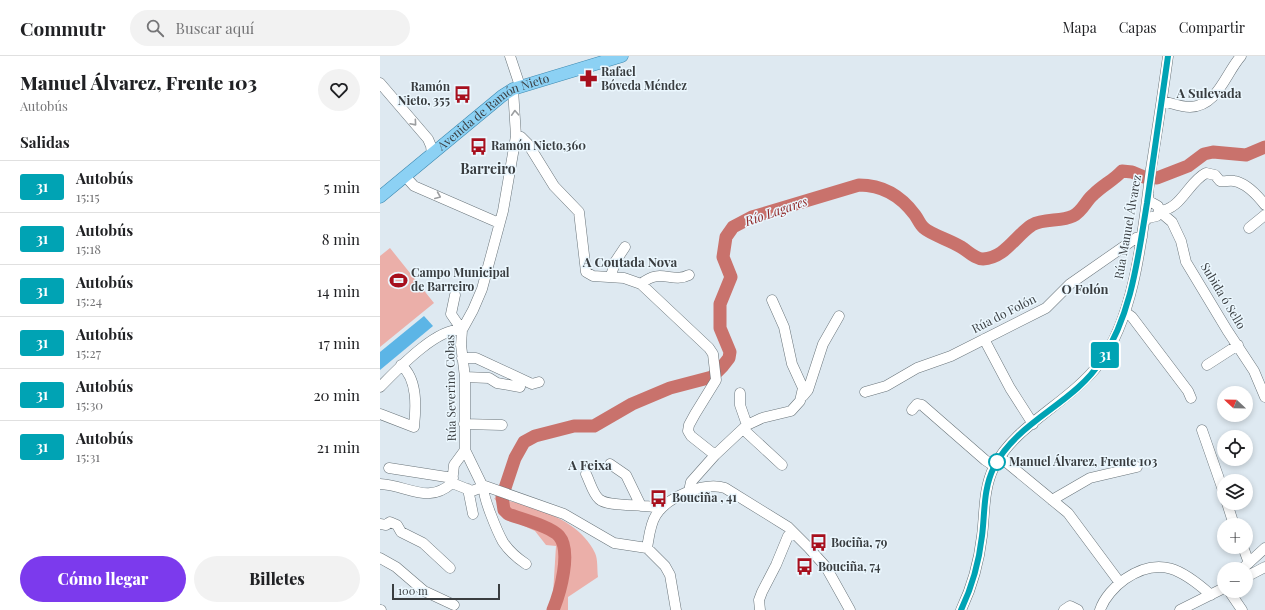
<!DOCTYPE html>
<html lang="es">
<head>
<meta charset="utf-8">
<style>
  :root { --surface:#fff; --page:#f2f2f2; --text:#202124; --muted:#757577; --line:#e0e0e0; --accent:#7c3aed }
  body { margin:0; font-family:"Playfair Display",serif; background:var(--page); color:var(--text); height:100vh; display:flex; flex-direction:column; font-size:15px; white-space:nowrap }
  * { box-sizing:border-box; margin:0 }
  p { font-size:13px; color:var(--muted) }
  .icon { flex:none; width:22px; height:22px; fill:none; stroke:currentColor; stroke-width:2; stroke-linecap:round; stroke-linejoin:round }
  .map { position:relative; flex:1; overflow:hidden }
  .sheet { display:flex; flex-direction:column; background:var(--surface); width:380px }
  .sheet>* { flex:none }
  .badge { padding:0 8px; border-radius:3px; font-size:14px; line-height:26px }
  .needle { width:26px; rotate:292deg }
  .fabs { position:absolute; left:837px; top:330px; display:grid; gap:8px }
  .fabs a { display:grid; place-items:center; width:36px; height:36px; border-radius:50%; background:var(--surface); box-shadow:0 2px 6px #0003; font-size:20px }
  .scale { position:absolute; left:12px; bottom:10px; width:108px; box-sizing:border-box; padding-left:4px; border:2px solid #393d40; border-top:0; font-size:11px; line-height:14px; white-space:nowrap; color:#393d40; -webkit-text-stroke:3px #ebf7fe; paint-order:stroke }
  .map>.badge { position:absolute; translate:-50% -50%; box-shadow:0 0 0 2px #fff }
  h2 { padding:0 20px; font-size:15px; line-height:36px }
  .round { display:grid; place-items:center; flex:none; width:42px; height:42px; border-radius:21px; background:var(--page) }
  .head { display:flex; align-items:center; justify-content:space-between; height:68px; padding:0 20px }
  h1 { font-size:19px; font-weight:800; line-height:30px }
  .primary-button { display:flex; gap:8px; margin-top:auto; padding:8px 20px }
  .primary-button a { flex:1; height:46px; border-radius:24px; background:var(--accent); color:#fff; font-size:16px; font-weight:800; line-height:46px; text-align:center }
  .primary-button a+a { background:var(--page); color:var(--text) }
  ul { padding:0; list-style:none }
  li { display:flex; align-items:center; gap:12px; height:52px; padding:0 20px; border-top:1px solid var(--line) }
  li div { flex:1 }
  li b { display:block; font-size:15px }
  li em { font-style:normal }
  li .badge { min-width:44px; font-weight:700; text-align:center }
  header { display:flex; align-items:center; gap:24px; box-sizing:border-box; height:56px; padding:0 20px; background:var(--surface); border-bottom:1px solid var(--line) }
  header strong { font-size:19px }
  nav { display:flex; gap:22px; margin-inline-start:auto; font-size:14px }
  .search { width:280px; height:36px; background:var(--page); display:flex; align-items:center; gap:10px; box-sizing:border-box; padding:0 14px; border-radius:22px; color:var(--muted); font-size:15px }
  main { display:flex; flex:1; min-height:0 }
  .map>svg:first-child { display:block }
  .green { fill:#ebafa9 }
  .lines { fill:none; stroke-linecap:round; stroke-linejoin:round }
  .river { stroke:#c9726c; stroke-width:13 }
  .building { fill:#5cb5e6 }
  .minor-casing { stroke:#6a757b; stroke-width:11 }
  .major-casing { stroke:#3d89b0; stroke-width:13 }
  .minor { stroke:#fff; stroke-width:10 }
  .major { stroke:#8cd1f4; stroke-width:12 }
  .oneway { stroke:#9c9ea0 }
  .line-casing { stroke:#fff; stroke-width:9 }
  .line { stroke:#00a3b4; stroke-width:6 }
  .stop-dot { fill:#fff; stroke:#00a3b4; stroke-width:2 }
  .labels { text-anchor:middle; stroke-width:3; stroke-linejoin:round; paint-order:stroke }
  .poi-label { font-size:12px; font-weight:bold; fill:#393d40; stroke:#ebf7fe; text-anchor:start }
  .street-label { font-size:12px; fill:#393d40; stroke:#ebf7fe }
  .stop-label { font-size:12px; font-weight:bold; fill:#393d40; stroke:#ebf7fe; text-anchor:start }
  .neighbourhood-label { font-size:13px; font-weight:bold; fill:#393d40; stroke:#ebf7fe }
  .water-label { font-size:13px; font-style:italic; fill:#902727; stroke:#ebf7fe }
  .quarter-label { font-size:14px; font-weight:bold; fill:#393d40; stroke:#ebf7fe }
</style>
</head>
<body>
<header>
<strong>Commutr</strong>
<div class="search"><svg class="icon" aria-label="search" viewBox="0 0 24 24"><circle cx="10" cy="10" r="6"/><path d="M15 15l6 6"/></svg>Buscar aquí</div>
<nav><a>Mapa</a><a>Capas</a><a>Compartir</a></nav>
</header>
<main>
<section class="sheet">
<div class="head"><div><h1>Manuel Álvarez, Frente 103</h1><p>Autobús</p></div><a class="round"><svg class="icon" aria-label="heart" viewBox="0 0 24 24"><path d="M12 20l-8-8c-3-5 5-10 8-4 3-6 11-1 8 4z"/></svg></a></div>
<h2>Salidas</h2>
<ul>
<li><span class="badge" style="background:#00a3b4;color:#fff">31</span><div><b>Autobús</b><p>15:15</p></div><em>5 min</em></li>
<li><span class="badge" style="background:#00a3b4;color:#fff">31</span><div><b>Autobús</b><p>15:18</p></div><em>8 min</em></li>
<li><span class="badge" style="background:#00a3b4;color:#fff">31</span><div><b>Autobús</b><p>15:24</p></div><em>14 min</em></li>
<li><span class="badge" style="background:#00a3b4;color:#fff">31</span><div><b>Autobús</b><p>15:27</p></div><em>17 min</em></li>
<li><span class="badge" style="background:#00a3b4;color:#fff">31</span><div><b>Autobús</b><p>15:30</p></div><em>20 min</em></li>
<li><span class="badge" style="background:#00a3b4;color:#fff">31</span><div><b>Autobús</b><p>15:31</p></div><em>21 min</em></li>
</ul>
<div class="primary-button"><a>Cómo llegar</a><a>Billetes</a></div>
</section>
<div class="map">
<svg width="885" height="554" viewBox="0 0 885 554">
  <rect width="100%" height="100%" fill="#dee9f1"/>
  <path class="green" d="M10,192L54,247L0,291V200Z
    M114,442C148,448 199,462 215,497C218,503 217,514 218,521L188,541V554H172L176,490L166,489L155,475L129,463Z"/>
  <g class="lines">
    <path class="river" d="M777,122L808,110L824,98L833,96L866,99L885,91
      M173,554C180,537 192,495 179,480C170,470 141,463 128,458L124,454L122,441L135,402L144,386L155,380L194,370H214L252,348L290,332L332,321L342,311L349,302L350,296L340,272V248L351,221L343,201L346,181L353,171L372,161L479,129C503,129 521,140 535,159C538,163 540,169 544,172C550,178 572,185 581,191C588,195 595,203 603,203C625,202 635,180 652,169C664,162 681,166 693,160C703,155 706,144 714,138C723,129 734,124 742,115L752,116L764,121"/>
  </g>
  <path class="building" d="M44,260L53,270L0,314V296Z"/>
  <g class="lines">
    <defs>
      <path id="minor" d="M130,0L140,30
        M0,27L48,83L51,90L52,98
        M133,33L136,80L123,155L102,233L93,254L82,274L81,289L85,321V394L102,429L184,458L234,487L267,492L285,510L290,519L296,554
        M782,45C791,47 801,51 810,51C838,50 845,18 861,0
        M136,80L141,81L148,88L174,130L199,156L206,216L213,220L244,222L261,228L329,292L333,298L336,324L315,358L309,369L308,375L311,380L335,399
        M25,120L34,130L119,167
        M779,155L792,166L801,185L806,206L847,274L874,315L885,341
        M779,155C801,154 808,126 826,117L835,119L840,125C845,126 849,124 854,125C866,127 878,140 885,149
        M764,166L768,162L777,160L779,155L778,150L769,145L768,139
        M869,172L885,159
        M231,220L235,206L245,191
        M261,228C281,211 291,228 309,219
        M75,239L71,258L82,274
        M745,256L752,261L808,335L811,342
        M604,283L630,332L653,368
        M82,302H96L152,328L159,326
        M827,309L858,289
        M85,321L109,322L117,327L140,331
        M0,331C17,314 57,271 82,274
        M485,336L506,330L537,312L571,300L666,252L690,228L756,182L762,181
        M360,337V349L367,369
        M423,340L428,334L443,288L459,260
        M532,354L537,348L542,349L605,404L614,410
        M0,358L34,371C36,352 38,323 21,309
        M84,368L122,369
        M363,373L402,409
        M822,374L844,437
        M620,401L688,457L740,527
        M230,408L246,419L261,450
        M9,412L73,422
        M206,418C210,426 213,438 219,443C228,452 268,447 281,453
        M72,427L92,435L100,432L102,429
        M0,428C27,429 48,449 72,427L74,409L85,394
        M104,430C101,438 118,477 123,486C129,495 137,502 146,508
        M88,433L93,458
        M309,435L311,426L335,399L367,369L382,362L411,355L420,345L423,332L412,308L404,271L392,244
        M672,444L710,422L757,411
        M847,447L854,469
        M0,468L6,469L10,466L17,469L21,476L43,487L70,512
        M863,491L869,507
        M267,492C269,481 270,468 276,459C287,441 325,425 345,432L408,471L428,491L446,511L470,554
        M0,502L16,511L44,535L74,549
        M862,513L885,492
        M866,521L885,511
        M849,535L862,554
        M0,554H1
        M380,554L379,544L382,536L396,509L408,480L414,477
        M581,554C592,531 599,506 602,480C605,457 603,433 614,411C634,370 690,346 719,308C756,260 763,172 771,113C777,75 783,38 788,0
        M684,554L690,550L698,554
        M720,554C724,542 735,530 745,523C780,499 803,514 831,539
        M800,554L844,532"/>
      <g id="major">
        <path id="s1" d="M0,141L122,40L133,33L242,0"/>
      </g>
    </defs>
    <use href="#minor" class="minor-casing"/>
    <use href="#major" class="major-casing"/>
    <use href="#minor" class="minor"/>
    <use href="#major" class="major"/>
  </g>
  <defs><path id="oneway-chevron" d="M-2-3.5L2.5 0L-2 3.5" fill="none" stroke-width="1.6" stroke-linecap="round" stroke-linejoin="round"/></defs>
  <g class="oneway">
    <use href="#oneway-chevron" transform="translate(135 57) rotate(-93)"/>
    <use href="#oneway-chevron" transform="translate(34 67) rotate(49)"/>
    <use href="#oneway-chevron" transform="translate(58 140) rotate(23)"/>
  </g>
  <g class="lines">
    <defs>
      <path id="line" d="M581,554C592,531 599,506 602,480C605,457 603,433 614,411C637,365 694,348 721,305C752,258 758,201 767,147C774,98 781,49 788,0"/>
    </defs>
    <use href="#line" class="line-casing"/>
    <use href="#line" class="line"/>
  </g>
  <defs>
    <symbol id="pharmacy-bare" viewBox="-9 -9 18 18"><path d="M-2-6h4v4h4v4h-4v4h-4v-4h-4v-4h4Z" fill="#a70f1d" stroke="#ebf7fe" stroke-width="2.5" paint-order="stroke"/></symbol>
    <symbol id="bus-bare" viewBox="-9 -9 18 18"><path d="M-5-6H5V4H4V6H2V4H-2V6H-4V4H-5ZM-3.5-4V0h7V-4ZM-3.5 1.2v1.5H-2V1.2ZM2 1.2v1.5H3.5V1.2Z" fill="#a70f1d" stroke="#ebf7fe" stroke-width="2.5" paint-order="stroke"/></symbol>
    <symbol id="stadium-bare" viewBox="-9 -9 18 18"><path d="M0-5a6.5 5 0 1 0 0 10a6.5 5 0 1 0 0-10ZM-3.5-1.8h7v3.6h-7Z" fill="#a70f1d" stroke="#ebf7fe" stroke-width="2.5" paint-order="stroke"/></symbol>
  </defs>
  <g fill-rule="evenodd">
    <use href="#pharmacy-bare" x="196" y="10" width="25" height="25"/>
    <use href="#bus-bare" x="70" y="26" width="25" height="25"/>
    <use href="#bus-bare" x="86" y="78" width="25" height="25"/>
    <use href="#stadium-bare" x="6" y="212" width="25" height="25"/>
    <use href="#bus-bare" x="266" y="430" width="25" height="25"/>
    <use href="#bus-bare" x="426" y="474" width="25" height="25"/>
    <use href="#bus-bare" x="412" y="498" width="25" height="25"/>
  </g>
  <circle class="stop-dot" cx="617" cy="406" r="8"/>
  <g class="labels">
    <g class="poi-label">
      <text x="221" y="20">Rafael<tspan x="221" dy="14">Bóveda Méndez</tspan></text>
      <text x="70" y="35" text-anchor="end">Ramón<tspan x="70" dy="14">Nieto, 355</tspan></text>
      <text x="111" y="94">Ramón Nieto,360</text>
      <text x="31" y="221">Campo Municipal<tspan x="31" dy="14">de Barreiro</tspan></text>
      <text x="292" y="446">Bouciña , 41</text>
      <text x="451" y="491">Bociña, 79</text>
      <text x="438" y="515">Bouciña, 74</text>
    </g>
    <g class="street-label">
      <text dy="4" stroke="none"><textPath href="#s1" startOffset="143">Avenida de Ramón Nieto</textPath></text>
      <text transform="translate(748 171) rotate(-80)" y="4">Rúa Manuel Álvarez</text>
      <text transform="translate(843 240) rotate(59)" y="4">Subida ó Sello</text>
      <text transform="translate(624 258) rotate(-27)" y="4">Rúa do Folón</text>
      <text transform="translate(71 332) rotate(-91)" y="4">Rúa Severino Cobas</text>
    </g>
    <g class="stop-label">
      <text x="629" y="410">Manuel Álvarez, Frente 103</text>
    </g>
    <g class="neighbourhood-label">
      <text x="829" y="42">A Sulevada</text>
      <text x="250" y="211">A Coutada Nova</text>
      <text x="705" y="238">O Folón</text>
      <text x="210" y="414">A Feixa</text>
    </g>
    <g class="water-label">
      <text transform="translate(396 155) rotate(-19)" y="5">Río Lagares</text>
    </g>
    <g class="quarter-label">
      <text x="108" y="118">Barreiro</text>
    </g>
  </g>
</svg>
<div class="fabs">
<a><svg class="needle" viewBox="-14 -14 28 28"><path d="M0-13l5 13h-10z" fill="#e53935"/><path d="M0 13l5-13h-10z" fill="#757577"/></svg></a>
<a><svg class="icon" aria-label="locate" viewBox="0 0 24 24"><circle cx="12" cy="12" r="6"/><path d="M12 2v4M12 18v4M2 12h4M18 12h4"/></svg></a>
<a><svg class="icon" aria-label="layers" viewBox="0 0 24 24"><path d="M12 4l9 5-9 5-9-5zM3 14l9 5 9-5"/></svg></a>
<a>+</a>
<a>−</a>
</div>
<div class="scale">100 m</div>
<b class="badge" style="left:725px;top:299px;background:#00a3b4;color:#fff">31</b>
</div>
</main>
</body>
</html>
